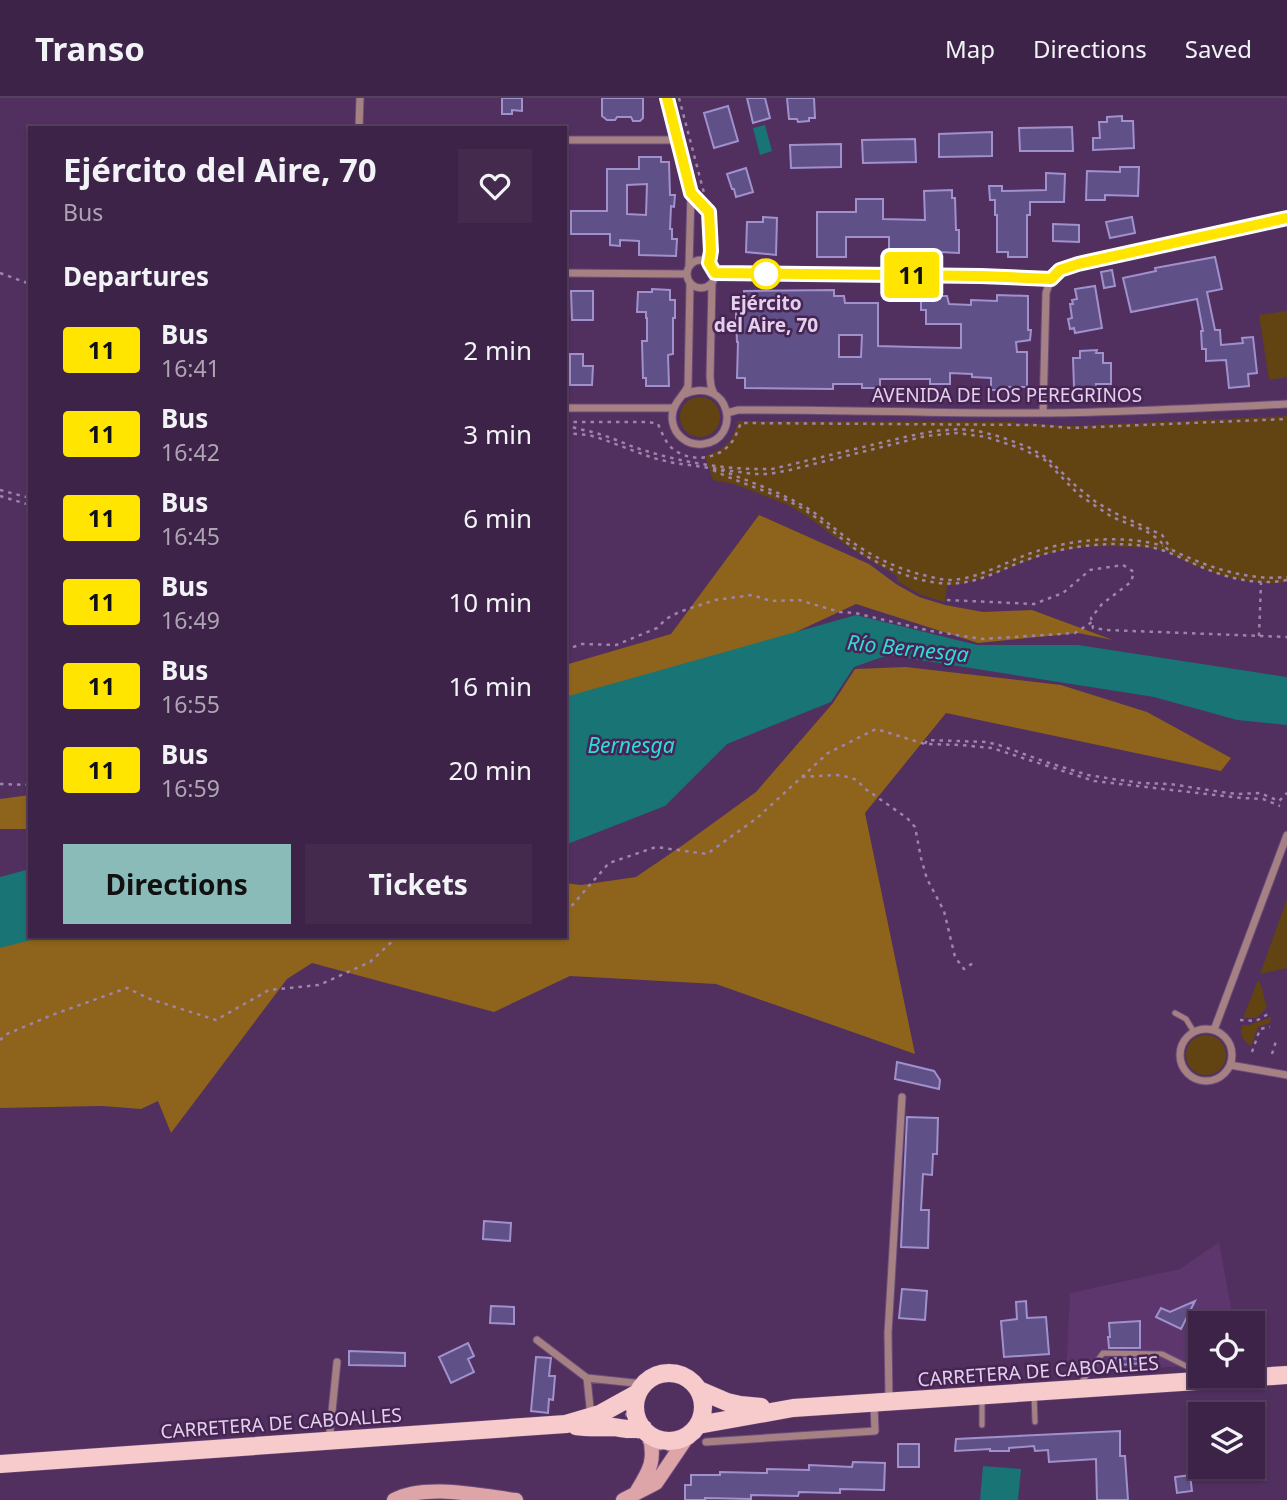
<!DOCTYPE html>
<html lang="en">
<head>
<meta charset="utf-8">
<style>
  :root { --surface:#3d2347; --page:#442b4e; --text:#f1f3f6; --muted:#ada4b4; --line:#564060; --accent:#8bbbb9 }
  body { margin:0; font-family:"Noto Sans",sans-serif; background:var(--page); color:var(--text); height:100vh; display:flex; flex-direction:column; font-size:26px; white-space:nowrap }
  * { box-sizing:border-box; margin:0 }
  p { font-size:23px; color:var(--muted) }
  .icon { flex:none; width:38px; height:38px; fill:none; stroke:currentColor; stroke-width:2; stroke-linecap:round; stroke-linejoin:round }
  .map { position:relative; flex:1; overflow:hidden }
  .details { position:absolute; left:28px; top:28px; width:539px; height:812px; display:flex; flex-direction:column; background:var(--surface); border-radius:0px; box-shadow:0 2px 5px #0004,0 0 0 2px var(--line) }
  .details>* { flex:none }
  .badge { padding:0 14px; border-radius:5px; font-size:24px; line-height:46px }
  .tools { position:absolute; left:1188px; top:1213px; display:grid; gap:14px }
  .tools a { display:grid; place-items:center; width:77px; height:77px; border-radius:0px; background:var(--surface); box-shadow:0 2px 5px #0004,0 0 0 2px var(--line); font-size:35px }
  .map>.badge { position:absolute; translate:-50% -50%; box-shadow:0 0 0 4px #fff }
  h2 { padding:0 35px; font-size:26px; line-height:63px }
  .round { display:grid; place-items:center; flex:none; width:74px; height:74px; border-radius:0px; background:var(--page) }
  .headline { display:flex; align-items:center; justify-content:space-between; height:119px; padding:0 35px }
  h1 { font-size:33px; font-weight:700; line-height:52px }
  .button { display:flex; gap:14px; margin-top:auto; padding:14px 35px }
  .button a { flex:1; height:80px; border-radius:0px; background:var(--accent); color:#111; font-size:28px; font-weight:700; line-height:80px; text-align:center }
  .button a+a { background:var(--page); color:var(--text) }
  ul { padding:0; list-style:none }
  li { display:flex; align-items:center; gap:21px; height:84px; padding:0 35px }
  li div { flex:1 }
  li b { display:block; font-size:26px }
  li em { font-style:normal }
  li .badge { min-width:77px; font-weight:700; text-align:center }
  header { display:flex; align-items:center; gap:42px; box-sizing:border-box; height:98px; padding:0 35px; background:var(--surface); border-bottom:2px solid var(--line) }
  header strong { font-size:33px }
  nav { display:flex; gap:38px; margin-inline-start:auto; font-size:24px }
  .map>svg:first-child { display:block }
  .built { fill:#5c366c }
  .green { fill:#624412 }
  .forest { fill:#8e631b }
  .water { fill:#187475 }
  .building { fill:#5f5087; stroke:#a091cd; stroke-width:2; fill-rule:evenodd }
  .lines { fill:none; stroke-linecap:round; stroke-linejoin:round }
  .lane-casing { stroke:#6b4c79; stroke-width:7 }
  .street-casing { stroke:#6b4c79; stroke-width:9 }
  .secondary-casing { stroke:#6b4c79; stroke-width:16 }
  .primary-casing { stroke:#6b4c79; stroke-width:19 }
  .path { stroke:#9e84aa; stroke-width:2.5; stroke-dasharray:3.5 5; stroke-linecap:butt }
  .lane { stroke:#a58183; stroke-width:5 }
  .street { stroke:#a58183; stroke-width:7 }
  .secondary { stroke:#dea5a8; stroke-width:14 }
  .primary { stroke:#f7cacc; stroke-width:18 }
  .line-casing { stroke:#fff; stroke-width:16 }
  .line { stroke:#ffe500; stroke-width:10 }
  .stop-dot { fill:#fff; stroke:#ffe500; stroke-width:3.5 }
  .labels { text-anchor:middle; stroke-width:5; stroke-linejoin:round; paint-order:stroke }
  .stop-label { font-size:19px; font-weight:bold; fill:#e4d0ed; stroke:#462553 }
  .street-label { font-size:19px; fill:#e4d0ed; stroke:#462553 }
  .water-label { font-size:21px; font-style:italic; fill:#2fdcdc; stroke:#462553 }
</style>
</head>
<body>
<header>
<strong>Transo</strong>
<nav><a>Map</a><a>Directions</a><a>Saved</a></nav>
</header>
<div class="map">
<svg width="1287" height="1402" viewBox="0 0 1287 1402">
  <rect width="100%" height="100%" fill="#512f5f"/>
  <path class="built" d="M1219,1144L1234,1225H1200V1267L1066,1276L1070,1195L1180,1171Z"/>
  <path class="green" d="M1287,213V279L1269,282L1259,217Z
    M680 319a20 20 0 1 1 40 0a20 20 0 1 1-40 0Z
    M1287,318V484C1253,488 1219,478 1189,465C1181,462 1173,456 1165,453C1147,448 1125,449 1107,448C1083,448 1056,452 1033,461C1004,471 979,485 947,488L945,504L921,497L897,483V478L850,450L808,419L788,407L734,386L713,382L705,358C725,351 733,344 738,323L1010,324L1071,328Z
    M1287,801V870L1260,876Z
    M1258,882C1264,889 1263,900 1267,909L1257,920H1243Z
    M1271,919L1270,925L1258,929L1251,948C1242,942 1240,938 1242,927H1249Z
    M1186 957a20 20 0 1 1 40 0a20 20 0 1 1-40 0Z"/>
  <path class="forest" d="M759,417L869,466L896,486L919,499L945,507L983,514L1032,512L1113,542L1078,535L978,545L856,506L565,642V567L671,536Z
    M906,569L1061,587L1147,614L1231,660L1221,673L946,615L865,715L915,956L716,886L570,878L494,914L312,865L287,881L171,1035L158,1003L141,1011L102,1008L0,1010V842L42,838H565V785L581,787L636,779L683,747L756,694L833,605L855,571Z
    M30,697V731H0V701Z"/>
  <path class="water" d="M765,27L772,53L760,57L753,30Z
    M856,517L977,547H1078L1287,579V627L1237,622L1154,599L888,557L854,569L831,604L727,646L665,708L565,747V599Z
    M30,771V838H46L0,850V779Z
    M983,1368L1021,1371L1018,1402H980Z"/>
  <path class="building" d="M502,0H522V13L512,12V16H502Z
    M602,0H643V20L640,23H633L631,19H617L615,22H607L602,18Z
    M747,0H765L770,20L753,25Z
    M787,0H814L815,20H809V23L798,24L797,21H789Z
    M728,8L738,43L714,50L704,15Z
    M1122,18V23H1133L1134,50L1093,52V40H1100L1099,24H1107V19Z
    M1072,29L1073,53H1020L1019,30Z
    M992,34V58L939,59V36Z
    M915,41L916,64L863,65L862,42Z
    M841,46V69L791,70L790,47Z
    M639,59H661V64H669L670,97H675L674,109L671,108L670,131H672V141H677L676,158L639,157V143L620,142V148L610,147V136H571V113H607V71H639ZM647,86L646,117L627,116V87Z
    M1120,69H1139L1138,98L1105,97V102H1086L1087,73L1120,74Z
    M746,70L753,94L736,99L734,91H732L727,76Z
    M1046,75L1065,76L1064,104H1030V117H1027V159H1008V154H997V117H995V102H990L989,88H1002V93L1046,92Z
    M952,92V100H955L956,132H959V155L940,154V159H922V155L889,154V139H846V159H817V114H856V101H883V121L925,122L924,93Z
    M763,119L777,120L776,157L746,154L747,124H763Z
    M1132,119L1135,135L1110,140L1106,124Z
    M1053,126L1079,127V144L1053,143Z
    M1215,159L1222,191L1207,194L1215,232H1220L1221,247L1243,245L1242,240L1253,239L1257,275L1248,276L1249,288L1229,290L1226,262L1206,263V251H1202L1201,233H1203L1197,201L1131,214L1123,180L1156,173L1155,170Z
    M1112,172L1115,188L1104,190L1101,174Z
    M1095,188L1102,230L1075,235L1074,230L1070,231L1068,221L1072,220L1070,206H1073L1072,202L1077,201L1075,191Z
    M652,191L670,192V202H675V220H673V256L668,257L669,288H646V280H643L642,243H647V220H646V214H637L638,194H652Z
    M834,192V198H844L845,205H878V248L914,249L961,250V226H926V212H921V194H942V198H947L949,206L971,207V202L997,203V197L1028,198V232H1031L1030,242L1016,244L1017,254H1027V289H1009V292H991V280L972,279V276L950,275V286H930V281H880V290H862V286H833V291L745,290V280H737L738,244H737L736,221V203H744V193ZM839,237H862L861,259H839Z
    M571,193H593V222H572Z
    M1097,252L1096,255H1103V265H1111V286H1096L1097,295H1081V289H1074L1073,260H1080V253Z
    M570,256H583V268H593L592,287H570Z
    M897,964L934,973L940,982L939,991L895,981Z
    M907,1019L938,1020L937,1056H933L932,1077L923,1076L921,1112H929L928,1150L901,1149Z
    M484,1123L511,1125L510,1143L483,1141Z
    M902,1191L927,1193L925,1222L899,1220Z
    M1026,1203L1027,1220L1046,1219L1049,1256L1004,1259L1001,1223L1017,1221L1016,1204Z
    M1195,1203L1181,1231L1156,1219L1161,1210L1170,1214Z
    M491,1208L514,1209V1226L490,1225Z
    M1140,1223V1250H1109L1108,1239H1110L1109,1225Z
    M468,1245L474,1258L468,1261L474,1274L451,1285L439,1259Z
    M349,1253L405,1255V1268L349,1267Z
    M536,1259L551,1260L549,1278H555L553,1302L549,1301L548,1315L531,1313Z
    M1110,1260L1141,1261L1142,1265L1110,1268Z
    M1120,1333V1358H1125L1128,1402H1097L1096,1361L1049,1364L1048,1352L1035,1353L1034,1348L1009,1350V1353H990V1351L955,1353L956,1341Z
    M898,1346H919V1369H898Z
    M853,1364L885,1365L884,1392L840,1391V1395L799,1394L798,1398L751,1397V1401L705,1400V1402H685V1387H691V1377H720V1374L767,1375V1371L809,1372V1367L852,1369Z
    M1190,1377L1192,1393L1177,1395L1175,1379Z"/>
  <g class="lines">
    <defs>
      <path id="lane" d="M1175,915L1186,921L1194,934
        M1080,1286L1103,1255L1162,1256L1200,1275
        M1034,1296L1035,1324
        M982,1301V1327"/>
      <path id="street" d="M667,0L691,95L689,168
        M359,30L360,0
        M565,42H678
        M691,95L709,114L711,153L709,165
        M687 176a14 14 0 1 1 28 0a14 14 0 1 1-28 0Z
        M565,175L686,176
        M715,175L981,178L1051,181
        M712,185L710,279L711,288L714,296
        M685,296C730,277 743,341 703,346C695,347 688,345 682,340C672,332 669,317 676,306C680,299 685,295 688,288L690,186
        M565,310H674
        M727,315L738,312C841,311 944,316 1047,315C1127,314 1207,310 1287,306
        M1043,315L1046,195C1052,175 1059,172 1078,166L1287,120
        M1180 957a26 26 0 1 1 52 0a26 26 0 1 1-52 0Z
        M1214,932L1287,737
        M1230,967L1287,977
        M537,1242L587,1280L591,1319
        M587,1280L644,1286
        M889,1303L888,1235L902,999
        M329,1343L337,1264
        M706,1344L875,1333L874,1306"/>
      <path id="secondary" d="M637,1393C650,1372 656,1362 649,1336
        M394,1402C425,1385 482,1398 516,1402
        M623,1402L656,1385L690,1335"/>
      <path id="primary" d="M635 1309a34 34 0 1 1 68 0a34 34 0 1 1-68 0Z
        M699,1292L727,1304L740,1307L761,1309
        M698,1327L793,1310L1287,1277
        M576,1328C589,1330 600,1329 613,1329C623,1330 632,1333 643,1330
        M0,1366L566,1326L600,1316L638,1295"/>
    </defs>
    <use href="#lane" class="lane-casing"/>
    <use href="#street" class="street-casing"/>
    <use href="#secondary" class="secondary-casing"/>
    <use href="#primary" class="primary-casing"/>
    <path class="path" d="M679,0L704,95
      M0,175L30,186
      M565,324H649L658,326C661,333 664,340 668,346C684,365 716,364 731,345C736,339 738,331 741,325L1032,327L1072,330L1287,321
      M565,326C577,332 589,332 602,337C616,341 629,348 643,352C684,365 729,372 772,371L905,339L934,333L960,331L978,333L1001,339L1028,349L1047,360L1076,388L1096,404L1115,415L1162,437L1171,451
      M565,335L589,337L602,341L653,360L674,365L754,376H769L790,372L926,338L957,335L986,339L1020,350L1045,362L1079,397L1112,419L1146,433L1158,441L1170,454
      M713,372C741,386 773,394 800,409C819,420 834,435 851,448C881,469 922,489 960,485C986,482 1005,469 1029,461C1065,448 1107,443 1145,448C1165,451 1181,460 1199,468C1227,480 1257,488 1287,482
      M721,372C747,383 775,392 800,406C819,416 834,431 852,444C872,458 894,469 919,476C929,478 940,482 950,482C976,481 998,468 1021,459C1061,442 1121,435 1163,448
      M0,392L30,400
      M0,398L30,407
      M1172,452C1207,469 1247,483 1287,479
      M947,502L1034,506L1063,495L1090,472L1123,467L1134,474L1131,484L1102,506L1091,520L1093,530L1107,532L1287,539
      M1259,538L1261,485
      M565,552L582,546L616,547L657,530L666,521L679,514L715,502L752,497L771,503L799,502L840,514L855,515L931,533L982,541L1075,535L1092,524
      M925,646L927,642L986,644L999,647L1046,664L1088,677L1113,681L1141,685L1170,686L1221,694L1237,696L1260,695L1279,703L1287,695
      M802,679L837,677L848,679L857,682L864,690L907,720L915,729L921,760L927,781L944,813L955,859L964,871L976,863
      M0,686L30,687
      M565,811L568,812L609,765L656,749L707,756L757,720L828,655L876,631L925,646L960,647L992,650L1094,683L1241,700L1263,701L1280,708
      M1240,922L1256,923L1268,916
      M0,942L7,936L52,917L127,890L150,901L216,922L269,892L319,887L370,864L398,838
      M1252,954L1260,931L1270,929
      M1272,956L1277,940
      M626 1310a42 42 0 1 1 84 0a42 42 0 1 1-84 0Z"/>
    <use href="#lane" class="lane"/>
    <use href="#street" class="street"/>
    <use href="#secondary" class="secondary"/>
    <use href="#primary" class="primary"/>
  </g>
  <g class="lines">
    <defs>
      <path id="line" d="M667,0L691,95L709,114L711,153L709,165L715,175L981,178L1051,181L1060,172L1078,166L1287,120"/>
    </defs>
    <use href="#line" class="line-casing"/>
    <use href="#line" class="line"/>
  </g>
  <circle class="stop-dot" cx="766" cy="176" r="14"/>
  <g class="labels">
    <g class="stop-label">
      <text x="766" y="212">Ejército<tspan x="766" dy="22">del Aire, 70</tspan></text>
    </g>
    <g class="street-label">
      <text x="1007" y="304">AVENIDA DE LOS PEREGRINOS</text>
      <text transform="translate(1038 1273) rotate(-4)" y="7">CARRETERA DE CABOALLES</text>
      <text transform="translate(281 1325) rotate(-4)" y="7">CARRETERA DE CABOALLES</text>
    </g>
    <g class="water-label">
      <text transform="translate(908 551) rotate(6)" y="7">Río Bernesga</text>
      <text x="631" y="655">Bernesga</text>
    </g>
  </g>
</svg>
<div class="tools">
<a><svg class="icon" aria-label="locate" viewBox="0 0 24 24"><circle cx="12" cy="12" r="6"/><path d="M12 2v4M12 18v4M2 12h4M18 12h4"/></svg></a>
<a><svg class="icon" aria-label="layers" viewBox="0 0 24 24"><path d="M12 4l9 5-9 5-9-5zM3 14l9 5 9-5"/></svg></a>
</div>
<b class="badge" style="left:912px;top:177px;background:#ffe500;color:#111">11</b>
<section class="details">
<div class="headline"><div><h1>Ejército del Aire, 70</h1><p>Bus</p></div><a class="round"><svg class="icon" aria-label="heart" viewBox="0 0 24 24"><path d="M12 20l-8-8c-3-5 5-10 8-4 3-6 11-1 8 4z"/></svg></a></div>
<h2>Departures</h2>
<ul>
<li><span class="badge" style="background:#ffe500;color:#111">11</span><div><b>Bus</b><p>16:41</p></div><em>2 min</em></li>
<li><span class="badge" style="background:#ffe500;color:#111">11</span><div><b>Bus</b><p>16:42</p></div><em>3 min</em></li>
<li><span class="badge" style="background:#ffe500;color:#111">11</span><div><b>Bus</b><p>16:45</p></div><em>6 min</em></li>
<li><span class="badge" style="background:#ffe500;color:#111">11</span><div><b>Bus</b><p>16:49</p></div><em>10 min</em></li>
<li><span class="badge" style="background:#ffe500;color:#111">11</span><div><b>Bus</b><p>16:55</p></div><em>16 min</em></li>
<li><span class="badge" style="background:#ffe500;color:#111">11</span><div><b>Bus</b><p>16:59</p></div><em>20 min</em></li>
</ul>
<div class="button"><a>Directions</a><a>Tickets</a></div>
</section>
</div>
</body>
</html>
